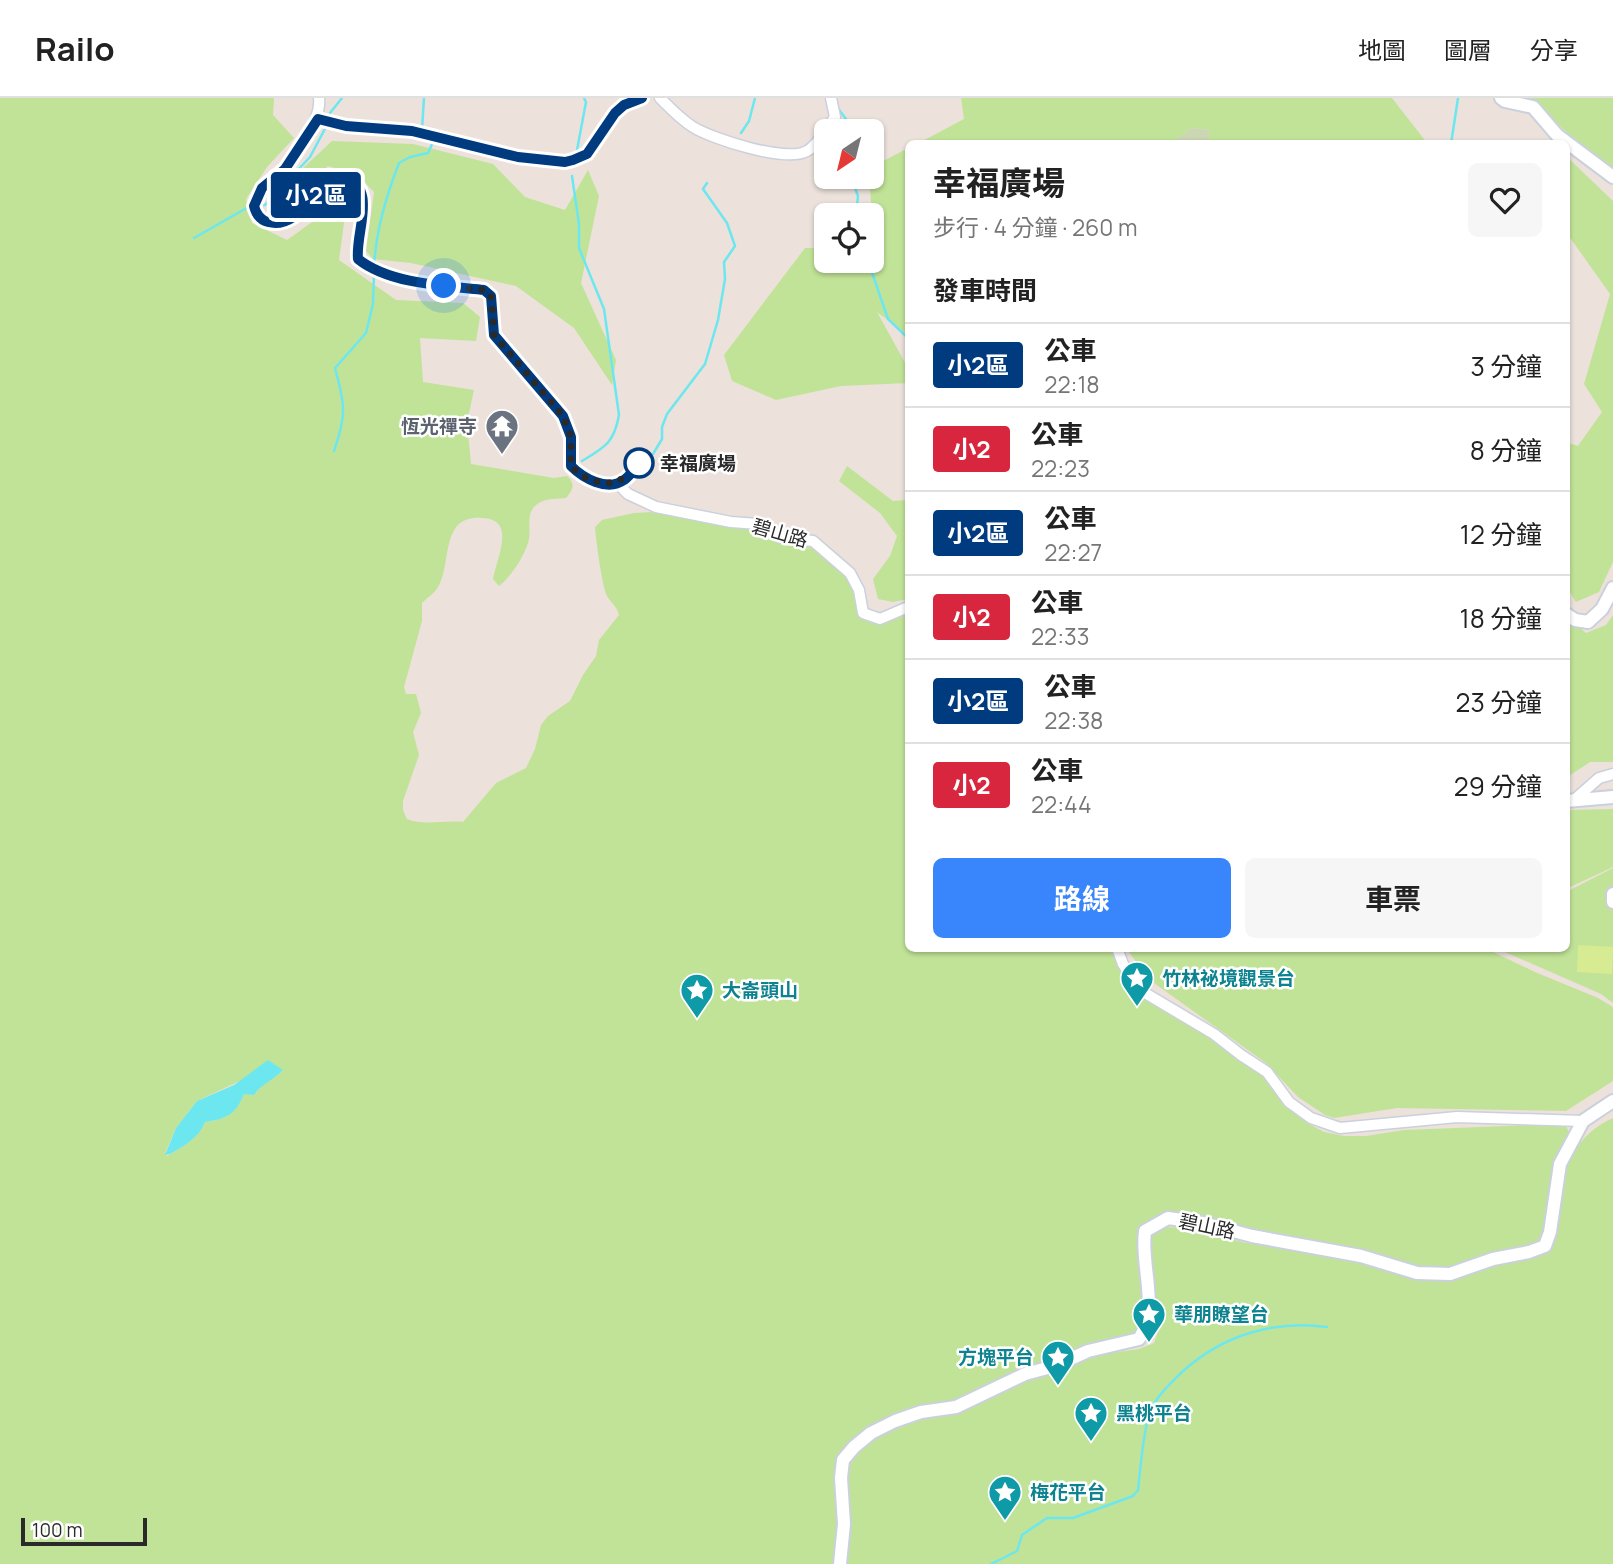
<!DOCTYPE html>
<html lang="zh-TW">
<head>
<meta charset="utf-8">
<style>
  :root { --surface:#fff; --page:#f6f6f6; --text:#222; --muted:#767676; --line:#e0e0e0; --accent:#3985fb }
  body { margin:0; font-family:Manrope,"Noto Sans TC",sans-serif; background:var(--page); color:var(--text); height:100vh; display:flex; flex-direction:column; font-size:26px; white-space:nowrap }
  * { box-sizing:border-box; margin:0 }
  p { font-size:23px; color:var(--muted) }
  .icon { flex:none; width:38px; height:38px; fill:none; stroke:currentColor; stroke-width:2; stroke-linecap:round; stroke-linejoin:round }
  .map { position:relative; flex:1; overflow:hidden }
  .sheet { position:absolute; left:905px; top:42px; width:665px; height:812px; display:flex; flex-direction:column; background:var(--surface); border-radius:10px; box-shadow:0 2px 5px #0004 }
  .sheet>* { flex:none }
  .badge { padding:0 14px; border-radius:5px; font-size:24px; line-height:46px }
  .needle { width:46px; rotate:215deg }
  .buttons { position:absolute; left:814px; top:21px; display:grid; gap:14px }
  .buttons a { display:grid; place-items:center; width:70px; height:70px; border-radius:10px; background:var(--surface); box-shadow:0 2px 5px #0004; font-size:35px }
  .scale { position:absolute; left:21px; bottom:18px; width:126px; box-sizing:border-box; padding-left:7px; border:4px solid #2a2a2a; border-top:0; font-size:19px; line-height:24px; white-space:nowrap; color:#2a2a2a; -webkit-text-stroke:5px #fff; paint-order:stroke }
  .you { position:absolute; width:35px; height:35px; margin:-18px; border:5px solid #fff; border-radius:50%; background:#1a73e8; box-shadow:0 0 0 10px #1a73e833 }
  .map>.badge { position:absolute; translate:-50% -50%; box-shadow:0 0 0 4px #fff }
  h2 { padding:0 28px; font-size:26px; line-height:63px }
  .round { display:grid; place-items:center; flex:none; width:74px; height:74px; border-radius:10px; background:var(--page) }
  .overview { display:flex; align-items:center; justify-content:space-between; height:119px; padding:0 28px }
  h1 { font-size:33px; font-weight:700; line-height:52px }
  .button { display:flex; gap:14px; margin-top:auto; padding:14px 28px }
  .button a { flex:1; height:80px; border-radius:10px; background:var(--accent); color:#fff; font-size:28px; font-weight:700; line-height:80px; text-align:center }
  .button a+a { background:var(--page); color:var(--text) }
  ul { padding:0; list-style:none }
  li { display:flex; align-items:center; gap:21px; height:84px; padding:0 28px; border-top:2px solid var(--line) }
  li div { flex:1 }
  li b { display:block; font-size:26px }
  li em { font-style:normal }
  li .badge { min-width:77px; font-weight:700; text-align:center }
  header { display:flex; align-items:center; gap:42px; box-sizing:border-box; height:98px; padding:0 35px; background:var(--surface); border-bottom:2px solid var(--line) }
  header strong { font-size:33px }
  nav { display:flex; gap:38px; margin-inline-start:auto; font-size:24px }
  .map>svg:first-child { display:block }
  .green { fill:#c1e397; fill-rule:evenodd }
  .cemetery { fill:#cbd6b2 }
  .pitch { fill:#d7eb93 }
  .water { fill:#6de7ef }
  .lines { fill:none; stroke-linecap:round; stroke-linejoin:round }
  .stream { stroke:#6de7ef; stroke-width:2.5 }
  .minor-casing { stroke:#cad1dc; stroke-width:13 }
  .tertiary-casing { stroke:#cad1dc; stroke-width:16 }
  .minor { stroke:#fff; stroke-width:10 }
  .tertiary { stroke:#fff; stroke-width:12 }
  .line-casing { stroke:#fff; stroke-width:16 }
  .line { stroke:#003b80; stroke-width:10 }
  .walk { stroke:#2a2a2a; stroke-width:7; stroke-dasharray:0 12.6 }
  .stop-dot { fill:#fff; stroke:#003b80; stroke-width:3.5 }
  .labels { text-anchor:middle; stroke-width:5; stroke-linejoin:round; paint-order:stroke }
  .worship-label { font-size:19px; font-weight:bold; fill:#5b616d; stroke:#fff; text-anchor:end }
  .stop-label { font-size:19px; font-weight:bold; fill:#2a2a2a; stroke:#fff; text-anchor:start }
  .street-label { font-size:19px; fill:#2a2a2a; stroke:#fff }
  .culture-label { font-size:19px; font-weight:bold; fill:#0d838f; stroke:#fff; text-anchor:start }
</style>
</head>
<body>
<header>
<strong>Railo</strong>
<nav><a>地圖</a><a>圖層</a><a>分享</a></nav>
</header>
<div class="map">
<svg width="1613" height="1466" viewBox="0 0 1613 1466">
  <rect width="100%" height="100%" fill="#ece1db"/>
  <path class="green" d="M0,0H274L273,17L294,40L267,69L246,101L252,125L287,142L322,117L347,103L339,162L396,202L463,205L480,219L476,243L420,240L423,284L474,292L467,324L471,366L554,380L567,378C576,386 573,392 566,400C558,401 546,400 539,405C525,413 531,428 529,441C526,456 511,479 499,488L493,481C497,459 517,421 482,420C473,419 463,421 457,428C445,443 448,468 440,485C436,495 429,498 422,505V523L404,589L406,596H416L421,615L413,634L419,657L403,703V712L407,721C423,728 445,722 463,724L496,685L526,670L535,651L541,627L548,618L570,603L583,577L596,558L599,542L619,517C617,508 611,505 607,498C602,488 596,442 595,429L602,422L634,415L674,413L714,424L758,432L775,443L787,447L816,450L850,481L855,492L860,520C881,530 888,524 908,516V850L1114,851L1133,885L1253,969L1272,987L1295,1015L1309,1026L1324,1034L1344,1038H1366L1404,1032L1557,1026L1566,1028L1570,1036L1552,1075L1542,1141L1539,1148L1453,1171L1426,1172L1171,1116L1146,1129L1144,1206L1138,1235L949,1307L848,1349L836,1466H0ZM283,972C275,981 260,986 256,995L244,996C237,1014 225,1022 205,1024C198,1041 182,1049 167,1058L166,1053L176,1030L197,1003L244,981Z
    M961,0H1392L1427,45H1208L1210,32L1192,30L1171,45L917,46L964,21Z
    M1529,0H1613V71L1573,40Z
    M332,43L413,46L493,66L525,99L565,112L588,72L599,98L581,185L616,262L612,287L574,230L516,188L411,165L373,161L366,153L374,94L357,77L328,68L280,117L270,108L302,71Z
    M908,50V237L877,214L908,270V285L841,288L776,302L732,283L724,257L805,150H826V163H872V152L875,151L869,79H872V69Z
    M1566,58L1613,103V464L1599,494L1576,504L1566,488V344L1578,348L1602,314L1584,286L1610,196L1566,134Z
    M847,368L893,403L908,402V501L893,504L878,501L873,481L890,458L897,438L880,415L839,383Z
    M1613,517V664H1590L1566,680V518L1586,535L1606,527Z
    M1613,711V769L1566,791V712Z
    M1613,770V905L1601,896L1498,851L1566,850V794Z
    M1127,851H1487L1535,874L1598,900L1613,909V983L1566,1013L1397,1010L1334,1020L1325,1017L1298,999L1266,965L1147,880Z
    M1613,1020V1466H843V1383L851,1355L897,1325L1089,1258L1139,1251L1154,1245L1158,1233L1146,1153L1149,1136L1165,1129L1186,1130L1246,1145L1268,1146L1376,1167L1419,1180L1439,1182L1459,1178L1485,1167L1544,1156L1554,1144C1556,1095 1563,1042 1613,1020Z"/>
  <path class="cemetery" d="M1192,30L1210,32L1208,45H1171Z"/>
  <path class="pitch" d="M1578,847L1613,849L1612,876L1577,874Z"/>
  <path class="water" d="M268,962L283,972C274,982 261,986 254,997L244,996C236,1016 227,1021 205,1024C199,1040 184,1048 170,1056L165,1057L176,1030L197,1003L234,987Z"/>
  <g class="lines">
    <path class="stream" d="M837,9L846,21L840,33
      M329,20L330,15L342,0
      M422,31L424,0
      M741,35L749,23L755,0
      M1451,46L1458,0
      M577,52L586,4L584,0
      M572,78L579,126V150L604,211L619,317C614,345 605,349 582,363
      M851,79L858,98L856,117
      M258,107H265L310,59L327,27
      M194,140L252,107
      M868,163L888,221L908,240
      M374,169C376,132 386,99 399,65L410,59L428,55L433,44L423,40
      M334,353C347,316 345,307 335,270L366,235L373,206L374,176
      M653,356L662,341V329L667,316L705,266L718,222L725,181L724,164L735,148L727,125L703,91L707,85
      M991,1466L1017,1453L1022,1437L1047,1420H1073L1133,1398L1138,1392C1140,1374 1144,1325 1151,1311C1158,1297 1171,1285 1182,1274C1223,1237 1273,1222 1327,1229"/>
    <defs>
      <path id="minor" d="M319,0C322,19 298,56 285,71C276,81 264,86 258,98C248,119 270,130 288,122C305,114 314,96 328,85C332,82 338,80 343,78C379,89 355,134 358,161C389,186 445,188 484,192L490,198L494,237L563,318L571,339V368C584,382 599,386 617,385L628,396L656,409L731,424L758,426L779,439L813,443L850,475L859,492L863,515L880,521L908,509
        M660,0C670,10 680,21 693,29C712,41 787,65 807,53C819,46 827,30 835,19L831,0
        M318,21L346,28L413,33L518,59L565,64L587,56L615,15L624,7L642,0
        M1574,702L1599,680L1613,676
        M1117,850L1123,866L1140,892L1214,936L1241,957L1267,974L1289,1004L1311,1020L1340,1030L1457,1019L1583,1023"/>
      <path id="tertiary" d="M1501,0L1505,3L1533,9L1557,37L1613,79
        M1566,516L1575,522L1588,524L1602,511L1613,490
        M1566,703L1613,699
        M1613,796V804
        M840,1466L844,1426L841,1380L843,1362L854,1349L871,1335L895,1323L921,1314L956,1309L1025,1276L1055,1268L1088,1253L1139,1241C1160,1210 1140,1167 1145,1133L1168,1120L1203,1125L1252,1138L1361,1158L1417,1175L1450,1176L1493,1161L1529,1154L1545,1148L1550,1134L1560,1066L1583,1023L1613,1003"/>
    </defs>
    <use href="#minor" class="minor-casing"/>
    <use href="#tertiary" class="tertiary-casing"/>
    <use href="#minor" class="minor"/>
    <use href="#tertiary" class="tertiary"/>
  </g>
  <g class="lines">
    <defs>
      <path id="line" d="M639,365C635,370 630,378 624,382C607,394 583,380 571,368V339L563,318L494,237L491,198L484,192C445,188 389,186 358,161C355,133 379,90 343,78C338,80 332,82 327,86C310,99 295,131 268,124C260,122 256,116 254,108L262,90L285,71L318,21L346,28L412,33L518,59L565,64L573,62L587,56L615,15L624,7L642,0"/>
    </defs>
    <use href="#line" class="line-casing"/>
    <use href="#line" class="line"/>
    <path class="walk" d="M444,188L484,192L491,198L494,237L563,318L571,339V368C584,382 598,386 617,385L639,365"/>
  </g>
  <defs>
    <symbol id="temple-pin" viewBox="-11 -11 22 30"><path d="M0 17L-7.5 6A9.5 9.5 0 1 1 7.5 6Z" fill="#6b7280" stroke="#fff"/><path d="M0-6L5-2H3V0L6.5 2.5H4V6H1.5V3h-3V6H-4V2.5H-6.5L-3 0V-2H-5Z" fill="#fff"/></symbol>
    <symbol id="sight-pin" viewBox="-11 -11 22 30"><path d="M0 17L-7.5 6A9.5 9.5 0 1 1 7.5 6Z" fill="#0f9aa8" stroke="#fff"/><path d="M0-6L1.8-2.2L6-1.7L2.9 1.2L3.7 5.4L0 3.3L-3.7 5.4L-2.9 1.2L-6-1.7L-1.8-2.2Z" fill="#fff"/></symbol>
  </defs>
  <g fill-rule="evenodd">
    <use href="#temple-pin" x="483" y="309" width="38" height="52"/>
    <use href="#sight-pin" x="1118" y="861" width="38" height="52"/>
    <use href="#sight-pin" x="678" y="873" width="38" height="52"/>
    <use href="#sight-pin" x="1130" y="1197" width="38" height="52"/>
    <use href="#sight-pin" x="1039" y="1240" width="38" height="52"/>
    <use href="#sight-pin" x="1072" y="1296" width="38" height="52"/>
    <use href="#sight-pin" x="986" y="1375" width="38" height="52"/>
  </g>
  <circle class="stop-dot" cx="639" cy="365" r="14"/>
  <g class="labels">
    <g class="worship-label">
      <text x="477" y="335">恆光禪寺</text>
    </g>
    <g class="stop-label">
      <text x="660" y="372">幸福廣場</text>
    </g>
    <g class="street-label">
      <text transform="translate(780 435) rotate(16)" y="7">碧山路</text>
      <text transform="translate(1207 1128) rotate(12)" y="7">碧山路</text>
    </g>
    <g class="culture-label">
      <text x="1162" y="887">竹林祕境觀景台</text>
      <text x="722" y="899">大崙頭山</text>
      <text x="1174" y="1223">華朋瞭望台</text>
      <text x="1034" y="1266" text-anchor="end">方塊平台</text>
      <text x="1116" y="1322">黑桃平台</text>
      <text x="1030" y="1401">梅花平台</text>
    </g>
  </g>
</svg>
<div class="buttons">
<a><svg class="needle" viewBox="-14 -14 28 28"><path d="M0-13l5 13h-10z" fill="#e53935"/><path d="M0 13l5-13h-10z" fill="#767676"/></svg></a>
<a><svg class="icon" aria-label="locate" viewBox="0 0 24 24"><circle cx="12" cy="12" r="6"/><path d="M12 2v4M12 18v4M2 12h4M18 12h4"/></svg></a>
</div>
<div class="scale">100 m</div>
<div class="you" style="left:444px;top:188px"></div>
<b class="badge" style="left:316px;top:97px;background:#003b80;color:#fff">小2區</b>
<section class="sheet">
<div class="overview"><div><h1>幸福廣場</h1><p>步行 · 4 分鐘 · 260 m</p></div><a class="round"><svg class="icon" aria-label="heart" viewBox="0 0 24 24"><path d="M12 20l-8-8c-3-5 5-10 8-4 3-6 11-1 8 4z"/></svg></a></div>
<h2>發車時間</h2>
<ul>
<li><span class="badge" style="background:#003b80;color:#fff">小2區</span><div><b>公車</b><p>22:18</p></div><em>3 分鐘</em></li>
<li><span class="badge" style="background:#d7263d;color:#fff">小2</span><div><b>公車</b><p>22:23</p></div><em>8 分鐘</em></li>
<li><span class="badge" style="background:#003b80;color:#fff">小2區</span><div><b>公車</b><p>22:27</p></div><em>12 分鐘</em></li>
<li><span class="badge" style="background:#d7263d;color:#fff">小2</span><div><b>公車</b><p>22:33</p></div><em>18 分鐘</em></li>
<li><span class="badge" style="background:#003b80;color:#fff">小2區</span><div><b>公車</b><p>22:38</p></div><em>23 分鐘</em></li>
<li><span class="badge" style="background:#d7263d;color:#fff">小2</span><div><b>公車</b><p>22:44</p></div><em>29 分鐘</em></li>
</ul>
<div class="button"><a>路線</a><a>車票</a></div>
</section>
</div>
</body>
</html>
